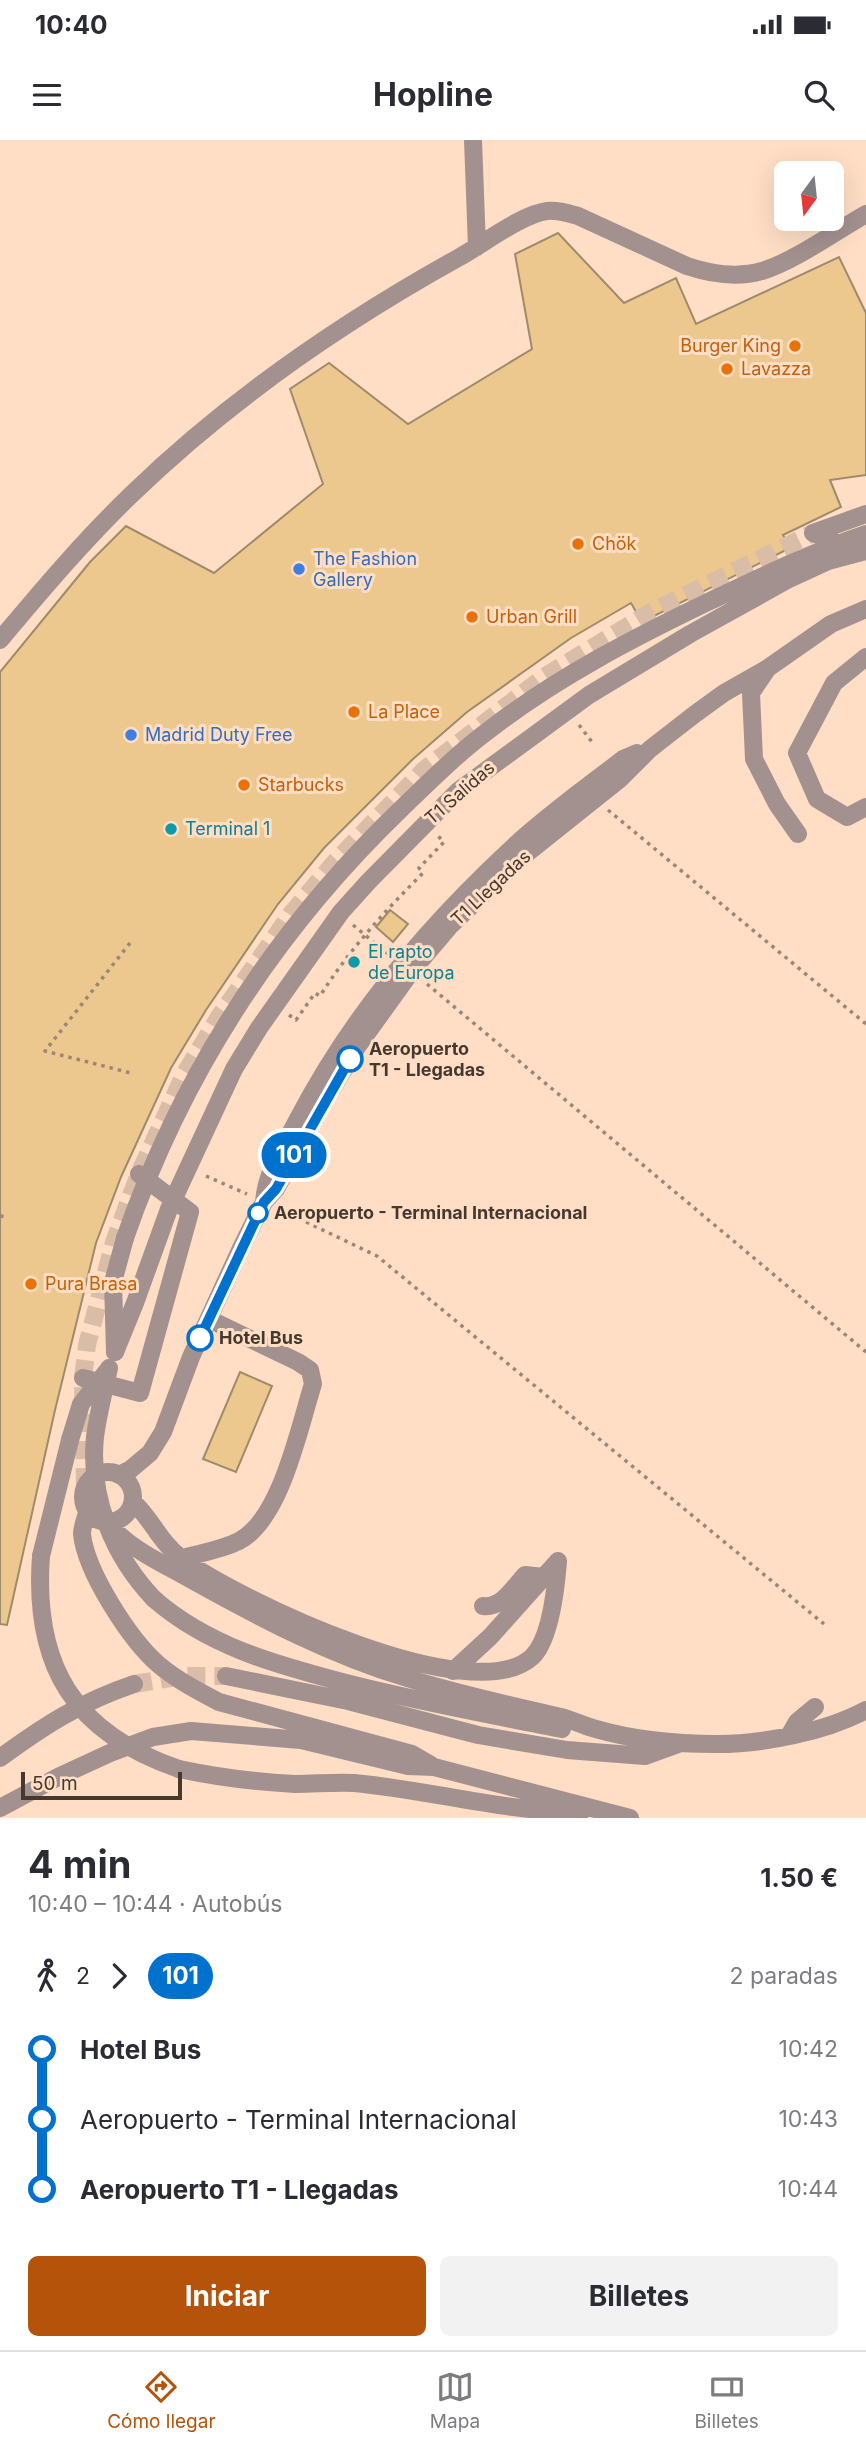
<!DOCTYPE html>
<html lang="es">
<head>
<meta charset="utf-8">
<style>
  :root { --surface:#fff; --page:#f2f2f3; --text:#2b2b33; --muted:#7c7c81; --line:#e1e1e2; --accent:#b45309 }
  body { margin:0; font-family:Inter,sans-serif; background:var(--page); color:var(--text); height:100vh; display:flex; flex-direction:column; font-size:26px; white-space:nowrap }
  * { box-sizing:border-box; margin:0 }
  p { font-size:23px; color:var(--muted) }
  .icon { flex:none; width:38px; height:38px; fill:none; stroke:currentColor; stroke-width:2; stroke-linecap:round; stroke-linejoin:round }
  .map { position:relative; height:1678px; overflow:hidden }
  .panel { display:flex; flex-direction:column; background:var(--surface); flex:1 }
  .panel>* { flex:none }
  .badge { padding:0 14px; border-radius:23px; font-size:24px; line-height:46px }
  .needle { width:46px; rotate:195deg }
  .tools { position:absolute; left:774px; top:21px; display:grid; gap:14px }
  .tools a { display:grid; place-items:center; width:70px; height:70px; border-radius:10px; background:var(--surface); box-shadow:0 7px 28px #0002; font-size:35px }
  .scale { position:absolute; left:21px; bottom:18px; width:161px; box-sizing:border-box; padding-left:7px; border:4px solid #45382e; border-top:0; font-size:19px; line-height:24px; white-space:nowrap; color:#45382e; -webkit-text-stroke:5px #ffdec5; paint-order:stroke }
  .map>.badge { position:absolute; translate:-50% -50%; box-shadow:0 0 0 4px #fff }
  .legs { display:flex; align-items:center; gap:10px; height:77px; padding:0 28px; font-size:23px }
  .legs p { margin-inline-start:auto }
  .summary { display:flex; align-items:center; justify-content:space-between; height:119px; padding:0 28px }
  h1 { font-size:38px; font-weight:700; line-height:52px }
  .action { display:flex; gap:14px; margin-top:auto; padding:14px 28px }
  .action a { flex:1; height:80px; border-radius:10px; background:var(--accent); color:#fff; font-size:28px; font-weight:700; line-height:80px; text-align:center }
  .action a+a { background:var(--page); color:var(--text) }
  ul { padding:0 28px; list-style:none }
  li { display:flex; align-items:center; gap:24px; height:70px; font-size:26px }
  li i { display:grid; place-items:center; width:10px; height:100%; margin:0 9px; background:currentColor }
  li i::after { content:''; width:18px; height:18px; margin:-9px; border:5px solid; border-radius:50%; background:var(--surface) }
  li p { margin-inline-start:auto }
  li:first-child i { background:linear-gradient(#0000 50%,currentColor 0) }
  li:last-child i { background:linear-gradient(currentColor 50%,#0000 0) }
  .status { display:flex; justify-content:space-between; align-items:center; height:49px; padding:0 35px; background:var(--surface); direction:ltr }
  .status svg { height:19px; fill:currentColor }
  header { display:flex; justify-content:space-between; align-items:center; height:91px; padding:0 28px; background:var(--surface); font-size:32px; font-weight:700 }
  .menu { display:flex; justify-content:space-around; align-items:center; height:98px; border-top:2px solid var(--line); background:var(--surface); font-size:19px; color:var(--muted) }
  .menu a { display:grid; justify-items:center; gap:4px }
  .menu .current { color:var(--accent) }
  .map>svg:first-child { display:block }
  .building { fill:#edc88e; stroke:#9e8b6c; stroke-width:2 }
  .lines { fill:none; stroke-linecap:round; stroke-linejoin:round }
  .minor-tunnel { stroke:#dabda7; stroke-width:18; stroke-dasharray:18 9; stroke-linecap:butt }
  .path { stroke:#9d8675; stroke-width:3.5; stroke-dasharray:3.5 5; stroke-linecap:butt }
  .minor { stroke:#a39190; stroke-width:18 }
  .minor-bridge { stroke:#a39190; stroke-width:18 }
  .line-1-casing { stroke:#fff; stroke-width:16 }
  .line-1 { stroke:#0072ce; stroke-width:10 }
  .food-dot { fill:#e8710a; stroke:#ffdec5; stroke-width:2.5 }
  .shop-dot { fill:#3f7fe0; stroke:#ffdec5; stroke-width:2.5 }
  .culture-dot { fill:#0f9aa8; stroke:#ffdec5; stroke-width:2.5 }
  .stop-1-dot { fill:#fff; stroke:#0072ce; stroke-width:3.5 }
  .labels { text-anchor:middle; stroke-width:6; stroke-linejoin:round; paint-order:stroke }
  .food-label { font-size:18px; fill:#c56008; stroke:#ffdec5; text-anchor:start }
  .shop-label { font-size:18px; fill:#366cbe; stroke:#ffdec5; text-anchor:start }
  .street-label { font-size:18px; fill:#45382e; stroke:#ffdec5 }
  .culture-label { font-size:18px; fill:#0d838f; stroke:#ffdec5; text-anchor:start }
  .stop-label { font-size:18px; font-weight:bold; fill:#45382e; stroke:#ffdec5; text-anchor:start }
</style>
</head>
<body>
<div class="status"><b>10:40</b><svg viewBox="0 0 49 12"><path d="M0 12V9h3v3zM5 12V6h3v6zM10 12V3h3v9zM15 12V0h3v12zM26 1h20v11H26zM47 4h2v5h-2z"/></svg></div>
<header><svg class="icon" aria-label="menu" viewBox="0 0 24 24"><path d="M4 6h16M4 12h16M4 18h16"/></svg>Hopline<svg class="icon" aria-label="search" viewBox="0 0 24 24"><circle cx="10" cy="10" r="6"/><path d="M15 15l6 6"/></svg></header>
<div class="map">
<svg width="866" height="1678" viewBox="0 0 866 1678">
  <rect width="100%" height="100%" fill="#ffdec5"/>
  <path class="building" d="M558,93L624,163L676,138L696,184L839,117L866,173V335L830,340L841,367L783,395L790,408L642,482L631,463L571,498L467,572L413,619L324,708L278,764L206,870L171,928L121,1037L96,1103L55,1270L7,1485L0,1484V532L90,422L126,386L214,433L323,344L290,249L329,223L408,284L532,209L515,114Z
    M390,770L408,784L393,802L376,787Z
    M240,1232L272,1246L236,1332L203,1319Z"/>
  <g class="lines">
    <path class="minor-tunnel" d="M85,1346L83,1238L87,1205L114,1102L139,1034L184,935L219,877L291,774L335,722L425,629L544,537L651,472L813,393
      M134,1544L184,1536H226"/>
    <path class="path" d="M579,585L592,602
      M608,670L866,884
      M353,785L388,814
      M130,803L45,911L131,933
      M427,844L866,1212
      M289,875L296,880L315,853L320,856C349,810 385,771 423,733L419,728L444,702L438,696
      M206,1036L247,1054
      M283,1071L377,1116L824,1484
      M0,1076L8,1077"/>
    <path class="minor" d="M473,0L477,107
      M813,393L850,408
      M813,393L866,374
      M0,500C42,450 85,399 132,354C228,261 341,183 458,118C482,105 522,74 547,71C558,70 567,73 578,76L687,126C711,134 738,138 762,131C793,122 836,91 866,74
      M866,517L834,543L797,613L817,659L847,677L866,667
      M768,528L751,553L754,619L777,664L798,694
      M264,1062C266,1032 284,1006 298,979C351,877 427,787 511,709C546,676 586,648 623,619L637,613
      M115,1212L113,1142L125,1098
      M83,1238L140,1253L190,1072L139,1034
      M83 1357a25 25 0 1 1 50 0a25 25 0 1 1-50 0Z
      M119,1335L131,1329L150,1313L163,1292L191,1217L242,1106L264,1062L276,1049L318,972L357,907L411,832L450,786L526,714L620,639L650,609L695,574L724,553L768,528L831,484L866,469
      M133,1362C152,1379 158,1400 181,1418C236,1459 473,1572 532,1517C551,1499 556,1447 558,1421
      M87,1373C85,1379 82,1388 82,1394C86,1432 130,1500 159,1525C177,1540 198,1551 219,1562L412,1614L431,1625
      M108,1383C129,1409 162,1423 190,1439C260,1478 331,1515 407,1538C458,1554 510,1565 561,1577C573,1580 584,1586 596,1589C634,1600 678,1604 717,1604C763,1604 825,1592 866,1570
      M41,1416L70,1300
      M182,1418C201,1413 221,1410 239,1401C281,1379 299,1288 313,1244L310,1230L298,1222L209,1179
      M154,1459C208,1506 274,1524 342,1542C415,1561 488,1574 562,1589
      M483,1466C502,1468 513,1448 525,1435L544,1437
      M453,1531L490,1497L558,1421
      M226,1536L348,1561L478,1595L567,1610L645,1616L678,1604
      M789,1596L797,1582L815,1567
      M0,1618C45,1585 81,1562 134,1544
      M179,1629C217,1637 256,1642 295,1644C315,1644 334,1642 354,1643C430,1650 505,1672 581,1672
      M0,1668L58,1637L110,1613L153,1597L191,1591L301,1600L408,1626L434,1627L630,1678"/>
    <path class="minor-bridge" d="M125,1098C183,931 275,790 402,668C430,641 458,613 489,590C556,538 633,498 710,461C761,437 812,412 866,394
      M115,1212L135,1163L169,1069L234,929L259,888L341,772L369,741L458,651L589,555L690,494L789,439L828,421L866,411
      M109,1228C104,1251 98,1274 95,1297C89,1357 113,1416 154,1459
      M70,1300L81,1264L107,1231
      M41,1416C33,1526 74,1593 179,1629"/>
  </g>
  <g class="lines">
    <defs>
      <path id="line-1" d="M200,1198L264,1062L276,1049L350,919"/>
    </defs>
    <use href="#line-1" class="line-1-casing"/>
    <use href="#line-1" class="line-1"/>
  </g>
  <g class="food-dot">
    <circle cx="795" cy="206" r="7"/>
    <circle cx="727" cy="229" r="7"/>
    <circle cx="578" cy="404" r="7"/>
    <circle cx="472" cy="477" r="7"/>
    <circle cx="354" cy="572" r="7"/>
    <circle cx="244" cy="645" r="7"/>
    <circle cx="31" cy="1144" r="7"/>
  </g>
  <g class="shop-dot">
    <circle cx="299" cy="429" r="7"/>
    <circle cx="131" cy="595" r="7"/>
  </g>
  <g class="culture-dot">
    <circle cx="171" cy="689" r="7"/>
    <circle cx="354" cy="822" r="7"/>
  </g>
  <g class="stop-1-dot">
    <circle cx="350" cy="919" r="12"/>
    <circle cx="258" cy="1073" r="9"/>
    <circle cx="200" cy="1198" r="12"/>
  </g>
  <g class="labels">
    <g class="food-label">
      <text x="781" y="212" text-anchor="end">Burger King</text>
      <text x="741" y="235">Lavazza</text>
      <text x="592" y="410">Chök</text>
      <text x="486" y="483">Urban Grill</text>
      <text x="368" y="578">La Place</text>
      <text x="258" y="651">Starbucks</text>
      <text x="45" y="1150">Pura Brasa</text>
    </g>
    <g class="shop-label">
      <text x="313" y="425">The Fashion<tspan x="313" dy="21">Gallery</tspan></text>
      <text x="145" y="601">Madrid Duty Free</text>
    </g>
    <g class="street-label">
      <text transform="translate(460 653) rotate(-41)" y="6">T1 Salidas</text>
      <text transform="translate(491 748) rotate(-43)" y="6">T1 Llegadas</text>
    </g>
    <g class="culture-label">
      <text x="185" y="695">Terminal 1</text>
      <text x="368" y="818">El rapto<tspan x="368" dy="21">de Europa</tspan></text>
    </g>
    <g class="stop-label">
      <text x="369" y="915">Aeropuerto<tspan x="369" dy="21">T1 - Llegadas</tspan></text>
      <text x="274" y="1079">Aeropuerto - Terminal Internacional</text>
      <text x="219" y="1204">Hotel Bus</text>
    </g>
  </g>
</svg>
<div class="tools">
<a><svg class="needle" viewBox="-14 -14 28 28"><path d="M0-13l5 13h-10z" fill="#e53935"/><path d="M0 13l5-13h-10z" fill="#7c7c81"/></svg></a>
</div>
<div class="scale">50 m</div>
<b class="badge" style="left:294px;top:1015px;background:#0072ce;color:#fff">101</b>
</div>
<section class="panel">
<div class="summary"><div><h1>4 min</h1><p>10:40 – 10:44 · Autobús</p></div><b>1.50 €</b></div>
<div class="legs"><svg class="icon" aria-label="walk" viewBox="0 0 24 24"><circle cx="13" cy="4" r="2"/><path d="M13 8l-2 6 4 7M11 14l-3 7M7 12l3-4h3l4 4"/></svg>2<svg class="icon" aria-label="forward" viewBox="0 0 24 24"><path d="M9 5l7 7-7 7"/></svg><b class="badge" style="background:#0072ce;color:#fff">101</b><p>2 paradas</p></div>
<ul>
<li><i style="color:#0072ce"></i><b>Hotel Bus</b><p>10:42</p></li>
<li><i style="color:#0072ce"></i><span>Aeropuerto - Terminal Internacional</span><p>10:43</p></li>
<li><i style="color:#0072ce"></i><b>Aeropuerto T1 - Llegadas</b><p>10:44</p></li>
</ul>
<div class="action"><a>Iniciar</a><a>Billetes</a></div>
</section>
<nav class="menu">
<a class="current"><svg class="icon" aria-label="directions" viewBox="0 0 24 24"><path d="M12 3l9 9-9 9-9-9zM9 14v-3h6M13 9l2 2-2 2"/></svg>Cómo llegar</a>
<a><svg class="icon" aria-label="map" viewBox="0 0 24 24"><path d="M3 6l6-2 6 2 6-2v14l-6 2-6-2-6 2zM9 4v14M15 6v14"/></svg>Mapa</a>
<a><svg class="icon" aria-label="tickets" viewBox="0 0 24 24"><path d="M3 7h18v10H3zM15 7v10"/></svg>Billetes</a>
</nav>
</body>
</html>
